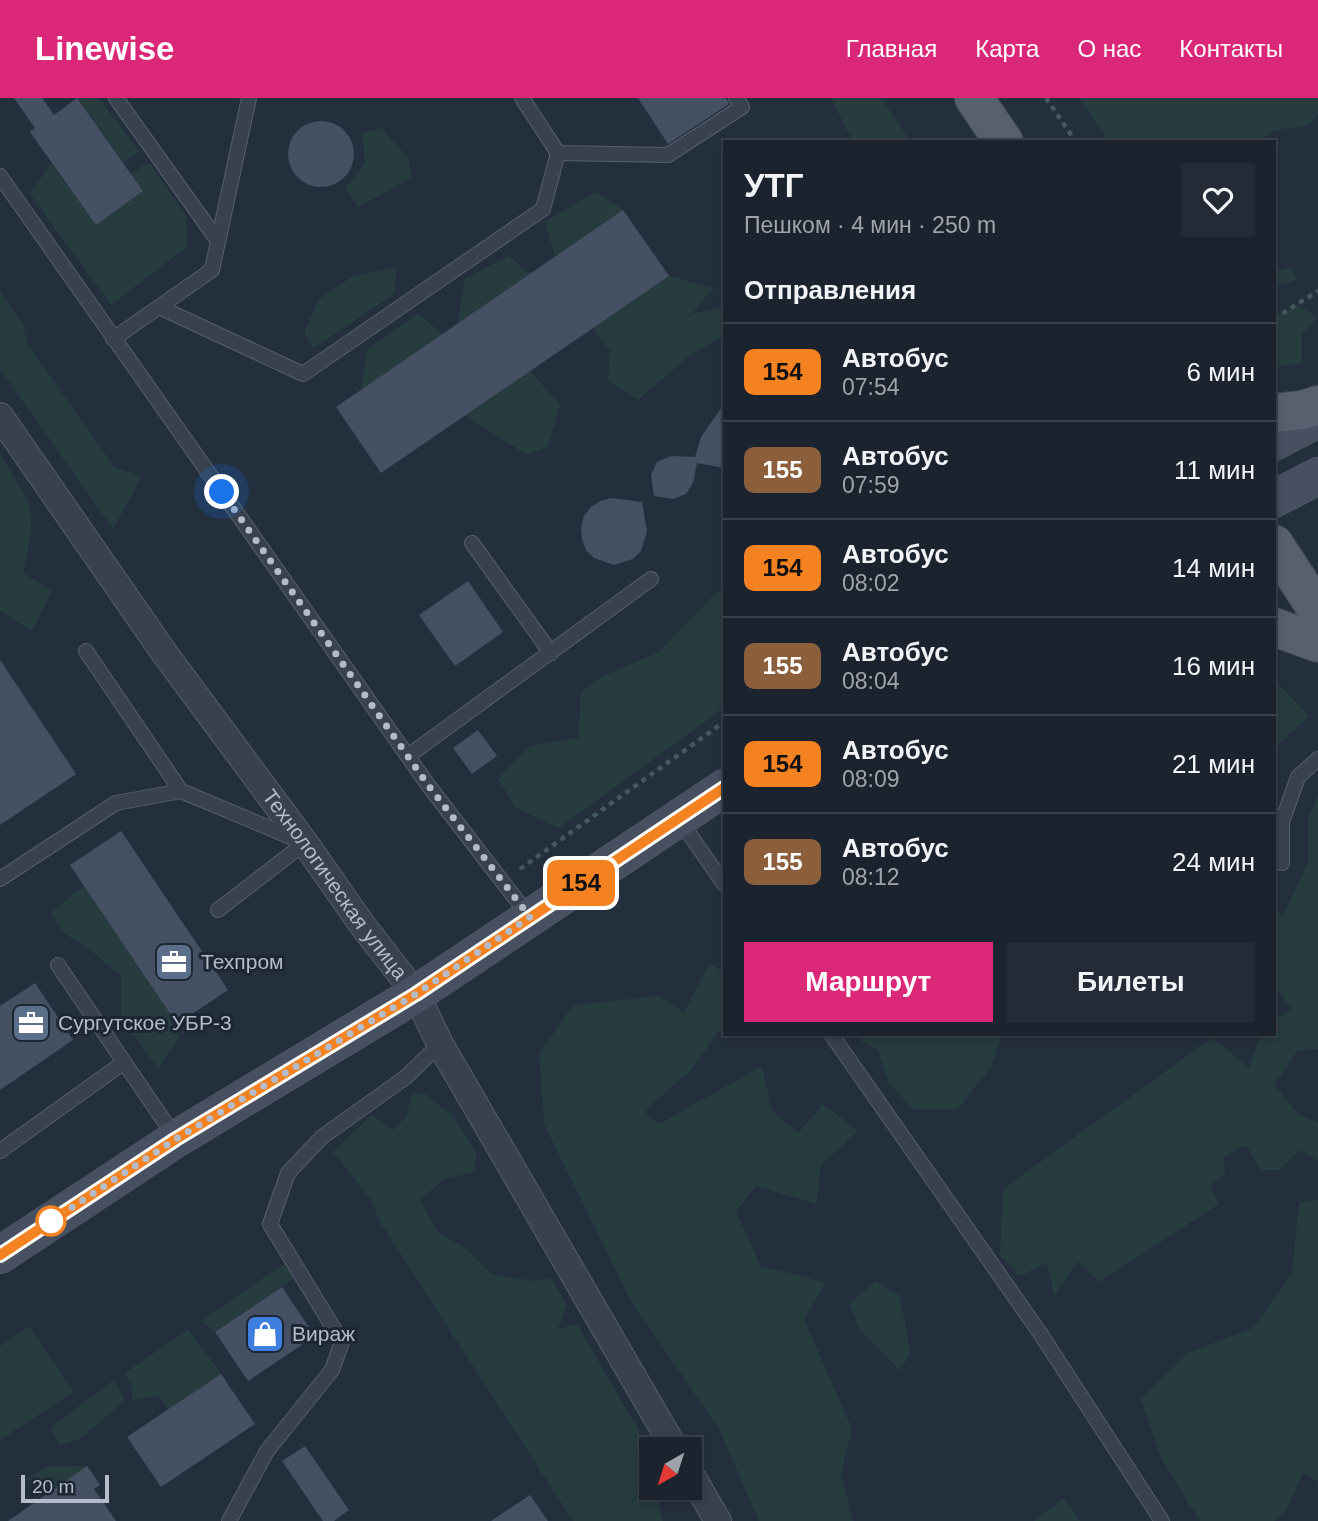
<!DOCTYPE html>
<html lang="ru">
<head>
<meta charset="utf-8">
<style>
  :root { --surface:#1b232e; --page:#242b36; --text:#f1f3f6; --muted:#a0a4aa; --line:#39404a; --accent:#db2777 }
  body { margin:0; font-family:Arial,sans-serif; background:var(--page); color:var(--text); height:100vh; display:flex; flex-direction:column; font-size:26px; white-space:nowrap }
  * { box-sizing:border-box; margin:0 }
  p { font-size:23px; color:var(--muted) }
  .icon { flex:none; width:38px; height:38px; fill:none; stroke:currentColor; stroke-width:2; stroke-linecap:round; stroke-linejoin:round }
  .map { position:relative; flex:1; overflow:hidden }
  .side { position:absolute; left:723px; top:42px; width:553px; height:896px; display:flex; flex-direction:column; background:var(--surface); border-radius:0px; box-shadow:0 4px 10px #0003,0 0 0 2px var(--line) }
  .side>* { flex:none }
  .badge { padding:0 14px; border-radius:10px; font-size:24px; line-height:46px }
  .needle { width:46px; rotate:219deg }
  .controls { position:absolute; left:639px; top:1339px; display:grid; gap:14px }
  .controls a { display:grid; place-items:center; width:63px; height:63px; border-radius:0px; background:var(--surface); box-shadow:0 4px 10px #0003,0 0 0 2px var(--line); font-size:35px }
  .scale { position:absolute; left:21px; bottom:18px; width:88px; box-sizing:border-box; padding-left:7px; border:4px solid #b4bcc9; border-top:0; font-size:19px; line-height:24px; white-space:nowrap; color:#b4bcc9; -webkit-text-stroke:5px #1d2633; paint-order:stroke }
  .you { position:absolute; width:35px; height:35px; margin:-18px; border:5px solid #fff; border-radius:50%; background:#1a73e8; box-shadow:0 0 0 10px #1a73e833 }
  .map>.badge { position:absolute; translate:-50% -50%; box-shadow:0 0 0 4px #fff }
  h2 { padding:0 21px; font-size:26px; line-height:63px }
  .round { display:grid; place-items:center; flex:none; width:74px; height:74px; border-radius:0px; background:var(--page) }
  .headline { display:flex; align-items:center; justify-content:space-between; height:119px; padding:0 21px }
  h1 { font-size:33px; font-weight:800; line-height:52px }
  .button { display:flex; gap:14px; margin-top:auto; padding:14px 21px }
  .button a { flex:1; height:80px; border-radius:0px; background:var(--accent); color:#fff; font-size:28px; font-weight:800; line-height:80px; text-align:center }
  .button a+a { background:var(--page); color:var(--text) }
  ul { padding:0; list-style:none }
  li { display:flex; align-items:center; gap:21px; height:98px; padding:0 21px; border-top:2px solid var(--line) }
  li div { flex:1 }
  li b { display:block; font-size:26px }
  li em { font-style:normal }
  li .badge { min-width:77px; font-weight:700; text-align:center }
  header { display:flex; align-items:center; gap:42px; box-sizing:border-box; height:98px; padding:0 35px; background:var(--accent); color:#fff }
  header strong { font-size:33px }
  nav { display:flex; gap:38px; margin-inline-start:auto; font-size:24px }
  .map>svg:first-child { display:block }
  .green { fill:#263c3f }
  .building { fill:#455162 }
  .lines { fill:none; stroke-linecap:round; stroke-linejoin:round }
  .lane-casing { stroke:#565f6c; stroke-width:16 }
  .street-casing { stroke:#565f6c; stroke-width:28 }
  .secondary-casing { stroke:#565f6c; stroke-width:38 }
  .primary-casing { stroke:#414a57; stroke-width:40 }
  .path { stroke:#44595c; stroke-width:4.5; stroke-dasharray:5 5; stroke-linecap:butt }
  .lane { stroke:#38414e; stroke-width:14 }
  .street { stroke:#38414e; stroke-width:26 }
  .secondary { stroke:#465061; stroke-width:37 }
  .primary { stroke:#56606e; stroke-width:38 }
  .line-casing { stroke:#fff; stroke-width:16 }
  .line { stroke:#f58220; stroke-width:10 }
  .walk { stroke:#b4bcc9; stroke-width:7; stroke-dasharray:0 12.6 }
  .stop-dot { fill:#fff; stroke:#f58220; stroke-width:3.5 }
  .labels { text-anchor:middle; stroke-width:6; stroke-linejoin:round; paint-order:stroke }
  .street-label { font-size:21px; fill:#b4bcc9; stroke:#1d2633 }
  .poi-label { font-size:21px; fill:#b4bcc9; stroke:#1d2633; text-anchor:start }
</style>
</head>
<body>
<header>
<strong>Linewise</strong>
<nav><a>Главная</a><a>Карта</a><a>О нас</a><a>Контакты</a></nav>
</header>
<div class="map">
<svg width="1318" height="1423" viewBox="0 0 1318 1423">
  <rect width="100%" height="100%" fill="#242f3e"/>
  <path class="green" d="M77,0H99L139,53L124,65Z
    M831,0H881L911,44H853Z
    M1079,0H1318V16L1308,28L1275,32L1259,44H1109Z
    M381,30L408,60L411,80L358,109L345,90L365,65L362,34Z
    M149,64L186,118L187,149L111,207L30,96L51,65L96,127L143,93L131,76Z
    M596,94L623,112L555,159L545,123Z
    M509,158L530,176L458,225L465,181Z
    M397,169L394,196L314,250L304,235L319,201L353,178Z
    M1292,170L1297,182L1274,189V172Z
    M669,178L713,190L691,216L724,209V238L689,258L638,302L608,283L610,253L593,230Z
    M0,194L23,226L27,245L114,369L142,378L113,431L0,271Z
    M1298,207L1318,219L1302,235V265L1274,269V218Z
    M418,215L442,236L361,292L367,252Z
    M530,273L560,307L548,349L527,357L465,318Z
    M0,355L29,405L32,433L23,475L52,493L32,533L0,513Z
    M724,490V610L559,730L516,710L498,681L530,648L578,640L581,594L603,578L659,554L719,492Z
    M1274,582L1309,618L1278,647L1274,644Z
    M1318,697V951L1298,952L1274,987L1299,1017L1318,1024V1062L1299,1052L1279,1072H1261L1246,1047L1223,1059L1225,1076L1210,1088L1219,1106L1099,1184L1078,1164L1054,1198L1047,1165L1020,1178L1000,1158L1003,1091L1213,939L1249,971L1260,936H1274V921L1292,912L1274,885V812L1283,817L1308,765V722Z
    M84,787L177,926L179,940L158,971L121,918V878L93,854L64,835L51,815Z
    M709,866L724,873V933L718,934L692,971L644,1014L659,1026L762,968L772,1012L798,1035L823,1006L858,1033L821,1067L816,1106L756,1088L736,1113L761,1169L791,1175L826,1185L804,1221L852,1331L841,1375L853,1423H759L719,1331L632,1205L544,1026L539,956L573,907L659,898L684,914Z
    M866,936H1001L1002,938L991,969L957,1012L913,1011L888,984L878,952L860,943Z
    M412,995L427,997L453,1018L476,1054L475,1074L444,1081L420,1102L438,1134L465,1150L491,1176L533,1183L551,1180L567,1207L558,1231L577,1226L651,1354V1390H669L659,1407L663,1423H573L380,1124L371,1102L333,1054L372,1017L393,1032L407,1017Z
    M1318,1102V1384L1303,1375L1285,1415L1274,1423H1200L1162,1362L1141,1301L1188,1255L1253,1230L1292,1175L1299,1104Z
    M284,1166L295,1179L215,1234L201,1223Z
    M876,1183L900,1198L910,1255L900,1273L860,1232L849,1205Z
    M29,1228L74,1294L0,1342V1248Z
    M188,1231L221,1276L168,1312L159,1298L132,1302V1290L125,1275Z
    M114,1282L125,1302L80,1341L60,1347L50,1330Z
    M47,1368H87L44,1399L28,1381Z
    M1064,1400L1080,1423H1034Z"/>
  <path class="building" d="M14,0H42L54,17L77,0L143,93L96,127L30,34L35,30Z
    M638,0H726L729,6L668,46Z
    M288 56a33 33 0 1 1 66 0a33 33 0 1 1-66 0Z
    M623,112L669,178L381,375L336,309Z
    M724,306V370L697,365L693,385L686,396L673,401L654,398L651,377L657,364L671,358L695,359L701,339Z
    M612,400L642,404L647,433L641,453L633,461L614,467L594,460L586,452L582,441L581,430L584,418L591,409L600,403Z
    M468,483L503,534L455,568L419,517Z
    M0,562L76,676L0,727Z
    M478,632L497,658L472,676L453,650Z
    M121,733L228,892L177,926L70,767Z
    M35,885L73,942L0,992V908Z
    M282,1189L315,1238L248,1283L215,1234Z
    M221,1276L255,1326L161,1389L127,1339Z
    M305,1348L349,1412L334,1423H323L282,1363Z
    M87,1368L100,1387L94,1391L116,1423H8Z
    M530,1397L548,1423H491Z"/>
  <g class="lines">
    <defs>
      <path id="lane" d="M116,0L218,143
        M558,55L668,57L742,9L736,0
        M0,78L428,687L529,818
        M159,209L303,276L543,111L558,55L522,0
        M113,241L212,172L249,0
        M472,445L551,555
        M86,553L181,693
        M408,658L651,481
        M679,721L724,786
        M1282,765V724L1298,679L1318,661
        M0,781L116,705L181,693L298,742
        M218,812L305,745
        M58,867L175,1039
        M831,936L1040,1235L1162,1423
        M0,1053L123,965
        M229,1423L267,1353L332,1272L342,1244L270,1126L288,1075L322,1039L406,979L440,946"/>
      <g id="street">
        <path id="s1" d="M0,318L165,556L305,745L363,828L416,896L440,946L675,1351"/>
        <path d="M690,1375L718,1423"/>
      </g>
      <path id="secondary" d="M1274,344L1318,321
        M1274,401L1318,378
        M0,1157L176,1041L416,896L724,690"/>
      <path id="primary" d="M974,0L1004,44
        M1274,315L1302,312L1318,307
        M1274,446L1318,513
        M1274,529L1318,545"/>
    </defs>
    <use href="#lane" class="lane-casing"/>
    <use href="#street" class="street-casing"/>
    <use href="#secondary" class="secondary-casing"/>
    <use href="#primary" class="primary-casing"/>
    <path class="path" d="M1046,0L1076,44
      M1274,221L1318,193
      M520,771L724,624"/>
    <use href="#lane" class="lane"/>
    <use href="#street" class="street"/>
    <use href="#secondary" class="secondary"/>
    <use href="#primary" class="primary"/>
  </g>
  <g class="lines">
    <defs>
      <path id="line" d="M0,1157L176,1041L416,896L724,690"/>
    </defs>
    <use href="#line" class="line-casing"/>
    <use href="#line" class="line"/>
    <path class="walk" d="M51,1123L176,1041L416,896L530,819L428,687L222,394"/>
  </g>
  <defs>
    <symbol id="office-square" viewBox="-11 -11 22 22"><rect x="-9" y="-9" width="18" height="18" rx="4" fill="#5c6f8a" stroke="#1d2633"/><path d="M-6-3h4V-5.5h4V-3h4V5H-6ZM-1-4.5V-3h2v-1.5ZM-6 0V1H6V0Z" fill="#fff"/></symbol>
    <symbol id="shop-square" viewBox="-11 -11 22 22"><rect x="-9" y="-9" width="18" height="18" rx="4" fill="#3f7fe0" stroke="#1d2633"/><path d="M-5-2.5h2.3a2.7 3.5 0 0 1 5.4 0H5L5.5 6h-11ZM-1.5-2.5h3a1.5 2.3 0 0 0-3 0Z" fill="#fff"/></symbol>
  </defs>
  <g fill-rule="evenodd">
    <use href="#office-square" x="152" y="842" width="44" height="44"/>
    <use href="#office-square" x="9" y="903" width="44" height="44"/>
    <use href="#shop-square" x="243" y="1214" width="44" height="44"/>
  </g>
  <circle class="stop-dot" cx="51" cy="1123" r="14"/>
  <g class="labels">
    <g class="street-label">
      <text dy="7" stroke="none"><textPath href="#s1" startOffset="576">Технологическая улица</textPath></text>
    </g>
    <g class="poi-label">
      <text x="201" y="871">Техпром</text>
      <text x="58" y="932">Сургутское УБР-3</text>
      <text x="292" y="1243">Вираж</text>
    </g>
  </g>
</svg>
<div class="controls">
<a><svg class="needle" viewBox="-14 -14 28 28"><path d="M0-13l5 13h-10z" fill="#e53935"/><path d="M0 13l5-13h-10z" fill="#a0a4aa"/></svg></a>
</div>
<div class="scale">20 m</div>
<div class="you" style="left:222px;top:394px"></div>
<b class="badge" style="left:581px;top:785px;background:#f58220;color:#111">154</b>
<section class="side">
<div class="headline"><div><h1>УТГ</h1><p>Пешком · 4 мин · 250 m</p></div><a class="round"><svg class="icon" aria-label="heart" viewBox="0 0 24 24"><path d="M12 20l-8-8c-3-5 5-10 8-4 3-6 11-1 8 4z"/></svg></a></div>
<h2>Отправления</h2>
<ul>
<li><span class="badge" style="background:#f58220;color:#111">154</span><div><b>Автобус</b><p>07:54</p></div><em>6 мин</em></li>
<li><span class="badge" style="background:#8b5e3c;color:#fff">155</span><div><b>Автобус</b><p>07:59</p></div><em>11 мин</em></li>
<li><span class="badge" style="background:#f58220;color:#111">154</span><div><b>Автобус</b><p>08:02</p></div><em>14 мин</em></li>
<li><span class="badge" style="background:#8b5e3c;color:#fff">155</span><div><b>Автобус</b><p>08:04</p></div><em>16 мин</em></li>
<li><span class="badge" style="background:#f58220;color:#111">154</span><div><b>Автобус</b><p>08:09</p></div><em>21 мин</em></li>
<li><span class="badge" style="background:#8b5e3c;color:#fff">155</span><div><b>Автобус</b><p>08:12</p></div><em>24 мин</em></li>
</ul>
<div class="button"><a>Маршрут</a><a>Билеты</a></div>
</section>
</div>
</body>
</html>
